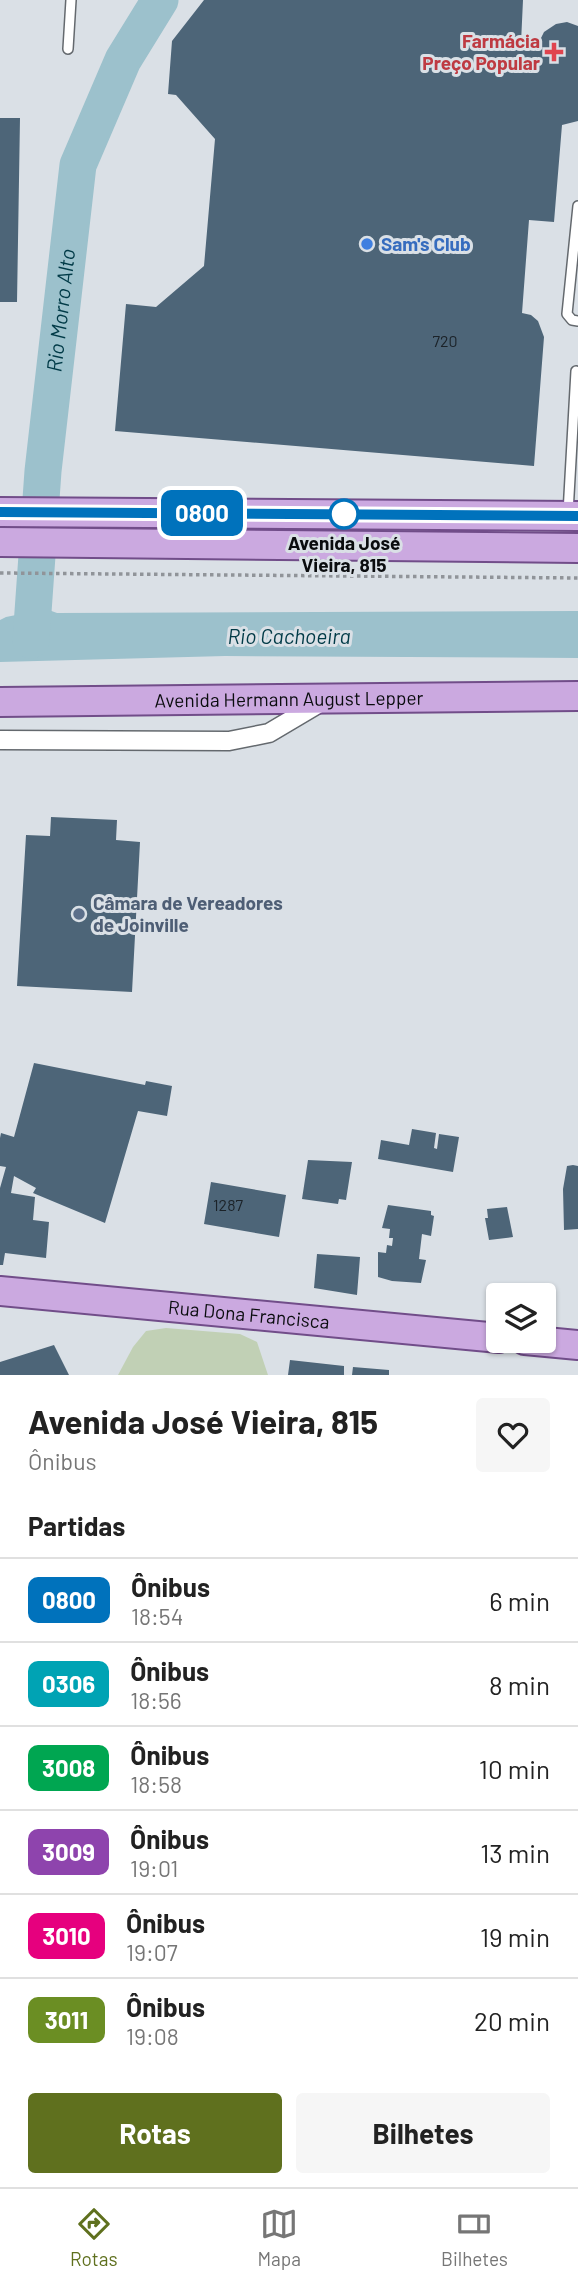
<!DOCTYPE html>
<html lang="pt">
<head>
<meta charset="utf-8">
<style>
  :root { --surface:#fff; --page:#f6f6f6; --text:#222; --muted:#767676; --line:#e0e0e0; --accent:#5f701e }
  body { margin:0; font-family:Barlow,sans-serif; background:var(--page); color:var(--text); height:100vh; display:flex; flex-direction:column; font-size:26px; white-space:nowrap }
  * { box-sizing:border-box; margin:0 }
  p { font-size:23px; color:var(--muted) }
  .icon { flex:none; width:38px; height:38px; fill:none; stroke:currentColor; stroke-width:2; stroke-linecap:round; stroke-linejoin:round }
  .map { position:relative; height:1375px; overflow:hidden }
  .drawer { display:flex; flex-direction:column; background:var(--surface); flex:1 }
  .drawer>* { flex:none }
  .badge { padding:0 14px; border-radius:10px; font-size:24px; line-height:46px }
  .buttons { position:absolute; left:486px; top:1283px; display:grid; gap:14px }
  .buttons a { display:grid; place-items:center; width:70px; height:70px; border-radius:7px; background:var(--surface); box-shadow:0 2px 5px #0004; font-size:35px }
  .map>.badge { position:absolute; translate:-50% -50%; box-shadow:0 0 0 4px #fff }
  h2 { padding:0 28px; font-size:26px; line-height:63px }
  .round { display:grid; place-items:center; flex:none; width:74px; height:74px; border-radius:7px; background:var(--page) }
  .head { display:flex; align-items:center; justify-content:space-between; height:119px; padding:0 28px }
  h1 { font-size:33px; font-weight:700; line-height:52px }
  .cta { display:flex; gap:14px; margin-top:auto; padding:14px 28px }
  .cta a { flex:1; height:80px; border-radius:7px; background:var(--accent); color:#fff; font-size:28px; font-weight:700; line-height:80px; text-align:center }
  .cta a+a { background:var(--page); color:var(--text) }
  ul { padding:0; list-style:none }
  li { display:flex; align-items:center; gap:21px; height:84px; padding:0 28px; border-top:2px solid var(--line) }
  li div { flex:1 }
  li b { display:block; font-size:26px }
  li em { font-style:normal }
  li .badge { min-width:77px; font-weight:700; text-align:center }
  .dock { display:flex; justify-content:space-around; align-items:center; height:98px; border-top:2px solid var(--line); background:var(--surface); font-size:19px; color:var(--muted) }
  .dock a { display:grid; justify-items:center; gap:4px }
  .dock .on { color:var(--accent) }
  .map>svg:first-child { display:block }
  .green { fill:#c1d0b5 }
  .water { fill:#9cc1cc }
  .lines { fill:none; stroke-linecap:round; stroke-linejoin:round }
  .river { stroke:#9cc1cc; stroke-width:37 }
  .building { fill:#4d6578 }
  .service-casing { stroke:#64696e; stroke-width:12 }
  .minor-casing { stroke:#64696e; stroke-width:21 }
  .primary-casing { stroke:#714d89; stroke-width:32 }
  .path { stroke:#909499; stroke-width:3.5; stroke-dasharray:3.5 3.5; stroke-linecap:butt }
  .service { stroke:#fff; stroke-width:9 }
  .minor { stroke:#fff; stroke-width:18 }
  .primary { stroke:#cba9e0; stroke-width:28 }
  .line-casing { stroke:#fff; stroke-width:16 }
  .line { stroke:#0072bc; stroke-width:10 }
  .health-dot { fill:#e0444e; stroke:#dae0e6; stroke-width:2.5 }
  .shop-dot { fill:#3f7fe0; stroke:#dae0e6; stroke-width:2.5 }
  .stop-dot { fill:#fff; stroke:#0072bc; stroke-width:3.5 }
  .service-dot { fill:#5c6f8a; stroke:#dae0e6; stroke-width:2.5 }
  .labels { text-anchor:middle; stroke-width:6; stroke-linejoin:round; paint-order:stroke }
  .number-label { font-size:16px; fill:#1b2228 }
  .health-label { font-size:19px; font-weight:bold; fill:#be3a42; stroke:#dae0e6; text-anchor:end }
  .shop-label { font-size:19px; font-weight:bold; fill:#366cbe; stroke:#dae0e6; text-anchor:start }
  .stop-label { font-size:19px; font-weight:bold; fill:#0a0c0e; stroke:#dae0e6 }
  .street-label { font-size:19px; fill:#0a0c0e; stroke:#dae0e6 }
  .service-label { font-size:19px; font-weight:bold; fill:#4e5e75; stroke:#dae0e6; text-anchor:start }
  .water-label { font-size:21px; font-style:italic; fill:#003a47; stroke:#dae0e6 }
</style>
</head>
<body>
<div class="map">
<svg width="578" height="1375" viewBox="0 0 578 1375">
  <rect width="100%" height="100%" fill="#dae0e6"/>
  <path class="green" d="M166,1328L240,1334L257,1342L268,1375H118L133,1347L146,1331Z"/>
  <path class="water" d="M46,609L57,613L578,611V658L225,656L0,662V620L6,617Z"/>
  <g class="lines">
    <path class="river" id="s1" d="M31,640L43,471L78,165L123,60L160,0"/>
  </g>
  <path class="building" d="M204,0H523L521,43L538,44L544,32L556,24L567,22L578,26V121L562,125L554,222L529,220L522,313L531,315L538,321L544,337L534,466L115,431L126,304L156,307L204,266L215,139L176,95L168,94L172,41Z
    M0,118H20L17,302H0Z
    M51,817L117,820L116,840L140,842L132,992L17,986L26,835L50,836Z
    M34,1063L145,1085L146,1081L172,1086L167,1116L138,1111L105,1223L33,1193L36,1188L14,1176L11,1193L35,1197L33,1220L49,1222L46,1258L5,1253L3,1265H0V1188L6,1167L0,1166V1138L1,1133L14,1137Z
    M412,1129L436,1133L434,1148L437,1149L439,1134L459,1137L453,1172L378,1159L381,1140L409,1145Z
    M308,1160L352,1162L346,1200L339,1199L338,1204L302,1199Z
    M573,1165L578,1166V1229L564,1230L563,1189L567,1166Z
    M211,1182L286,1195L279,1237L204,1224Z
    M388,1205L431,1211V1215L434,1216L431,1236L422,1234L419,1259L426,1260L421,1283L392,1281L378,1277V1252L386,1253L387,1245L392,1246L393,1238H389L390,1229L382,1228Z
    M507,1207L513,1237L489,1240L485,1218H488L487,1209Z
    M317,1254L360,1257L357,1295L314,1288Z
    M54,1345L69,1375H0V1362Z
    M290,1360L344,1366V1375H288Z
    M353,1367L389,1370V1375H352Z"/>
  <g class="lines">
    <defs>
      <path id="service" d="M68,49L71,0
        M578,206L567,314L572,320L578,321
        M568,513L576,371"/>
      <path id="minor" d="M0,740L229,741L269,733L323,701"/>
      <g id="primary">
        <path d="M0,512L578,516"/>
        <path d="M0,542L578,548"/>
        <path id="s2" d="M0,702L578,696"/>
        <path id="s3" d="M0,1291L499,1338"/>
        <path d="M525,1340L578,1345"/>
      </g>
    </defs>
    <use href="#service" class="service-casing"/>
    <use href="#minor" class="minor-casing"/>
    <use href="#primary" class="primary-casing"/>
    <path class="path" d="M0,573L578,578"/>
    <use href="#service" class="service"/>
    <use href="#minor" class="minor"/>
    <use href="#primary" class="primary"/>
  </g>
  <g class="lines">
    <defs>
      <path id="line" d="M0,512L578,516"/>
    </defs>
    <use href="#line" class="line-casing"/>
    <use href="#line" class="line"/>
  </g>
  <path class="health-dot" d="M550.5 41.5h7v7h7v7h-7v7h-7v-7h-7v-7h7z"/>
  <circle class="shop-dot" cx="367" cy="244" r="7"/>
  <circle class="stop-dot" cx="344" cy="514" r="14"/>
  <circle class="service-dot" cx="79" cy="914" r="7"/>
  <g class="labels">
    <g class="number-label">
      <text x="445" y="347">720</text>
      <text x="228" y="1211">1287</text>
    </g>
    <g class="health-label">
      <text x="540" y="48">Farmácia<tspan x="540" dy="22">Preço Popular</tspan></text>
    </g>
    <g class="shop-label">
      <text x="381" y="251">Sam's Club</text>
    </g>
    <g class="stop-label">
      <text x="344" y="550">Avenida José<tspan x="344" dy="22">Vieira, 815</tspan></text>
    </g>
    <g class="street-label">
      <text dy="7" stroke="none"><textPath href="#s2" startOffset="289">Avenida Hermann August Lepper</textPath></text>
      <text dy="7" stroke="none"><textPath href="#s3" startOffset="250">Rua Dona Francisca</textPath></text>
    </g>
    <g class="service-label">
      <text x="93" y="910">Câmara de Vereadores<tspan x="93" dy="22">de Joinville</tspan></text>
    </g>
    <g class="water-label">
      <text dy="7" stroke="none"><textPath href="#s1" startOffset="331">Rio Morro Alto</textPath></text>
      <text x="289" y="644">Rio Cachoeira</text>
    </g>
  </g>
</svg>
<div class="buttons">
<a><svg class="icon" aria-label="layers" viewBox="0 0 24 24"><path d="M12 4l9 5-9 5-9-5zM3 14l9 5 9-5"/></svg></a>
</div>
<b class="badge" style="left:202px;top:513px;background:#0072bc;color:#fff">0800</b>
</div>
<section class="drawer">
<div class="head"><div><h1>Avenida José Vieira, 815</h1><p>Ônibus</p></div><a class="round"><svg class="icon" aria-label="heart" viewBox="0 0 24 24"><path d="M12 20l-8-8c-3-5 5-10 8-4 3-6 11-1 8 4z"/></svg></a></div>
<h2>Partidas</h2>
<ul>
<li><span class="badge" style="background:#0072bc;color:#fff">0800</span><div><b>Ônibus</b><p>18:54</p></div><em>6 min</em></li>
<li><span class="badge" style="background:#00a3b4;color:#fff">0306</span><div><b>Ônibus</b><p>18:56</p></div><em>8 min</em></li>
<li><span class="badge" style="background:#00a651;color:#fff">3008</span><div><b>Ônibus</b><p>18:58</p></div><em>10 min</em></li>
<li><span class="badge" style="background:#8e44ad;color:#fff">3009</span><div><b>Ônibus</b><p>19:01</p></div><em>13 min</em></li>
<li><span class="badge" style="background:#e6007e;color:#fff">3010</span><div><b>Ônibus</b><p>19:07</p></div><em>19 min</em></li>
<li><span class="badge" style="background:#6b8e23;color:#fff">3011</span><div><b>Ônibus</b><p>19:08</p></div><em>20 min</em></li>
</ul>
<div class="cta"><a>Rotas</a><a>Bilhetes</a></div>
</section>
<nav class="dock">
<a class="on"><svg class="icon" aria-label="directions" viewBox="0 0 24 24"><path d="M12 3l9 9-9 9-9-9zM9 14v-3h6M13 9l2 2-2 2"/></svg>Rotas</a>
<a><svg class="icon" aria-label="map" viewBox="0 0 24 24"><path d="M3 6l6-2 6 2 6-2v14l-6 2-6-2-6 2zM9 4v14M15 6v14"/></svg>Mapa</a>
<a><svg class="icon" aria-label="tickets" viewBox="0 0 24 24"><path d="M3 7h18v10H3zM15 7v10"/></svg>Bilhetes</a>
</nav>
</body>
</html>
